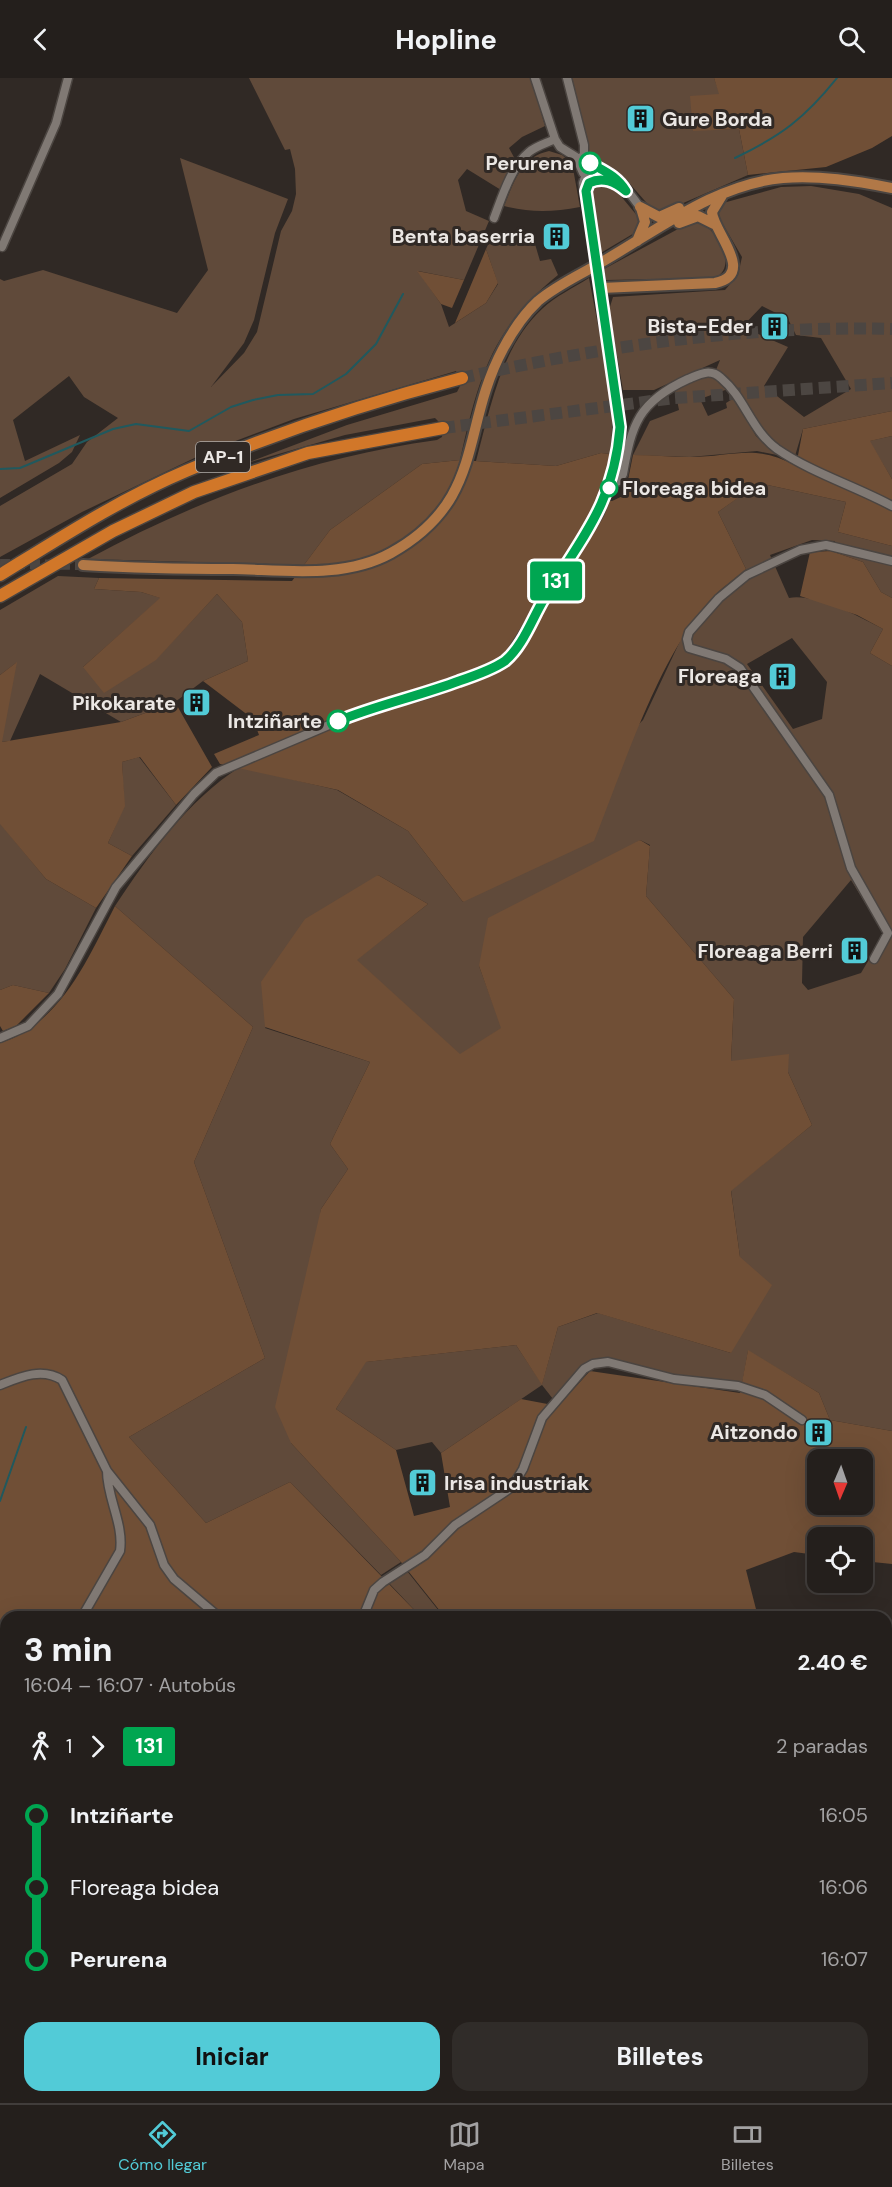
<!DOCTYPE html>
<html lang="es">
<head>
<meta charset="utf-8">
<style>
  :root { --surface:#241f1c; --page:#302c29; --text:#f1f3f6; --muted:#a3a2a3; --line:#413d3b; --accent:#52cbd7 }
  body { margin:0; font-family:"DM Sans",sans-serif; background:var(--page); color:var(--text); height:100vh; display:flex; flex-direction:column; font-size:22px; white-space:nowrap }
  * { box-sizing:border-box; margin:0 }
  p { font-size:20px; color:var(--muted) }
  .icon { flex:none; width:33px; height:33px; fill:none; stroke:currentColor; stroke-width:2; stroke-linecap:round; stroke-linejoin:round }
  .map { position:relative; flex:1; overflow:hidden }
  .details { position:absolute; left:0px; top:1533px; width:892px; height:492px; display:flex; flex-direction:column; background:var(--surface); border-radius:18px 18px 0 0; box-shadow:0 6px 24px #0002,0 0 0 2px var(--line) }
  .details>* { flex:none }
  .badge { padding:0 12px; border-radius:4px; font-size:21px; line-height:39px }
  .needle { width:39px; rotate:182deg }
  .fabs { position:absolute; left:807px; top:1371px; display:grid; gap:12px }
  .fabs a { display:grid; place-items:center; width:66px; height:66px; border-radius:12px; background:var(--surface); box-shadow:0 6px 24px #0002,0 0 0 2px var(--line); font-size:30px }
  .map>.badge { position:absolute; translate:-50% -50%; box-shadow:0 0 0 3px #fff }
  .legs { display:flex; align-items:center; gap:9px; height:66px; padding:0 24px; font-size:20px }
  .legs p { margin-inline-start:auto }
  .head { display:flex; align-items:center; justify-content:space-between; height:102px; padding:0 24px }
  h1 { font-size:33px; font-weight:800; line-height:45px }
  .primary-button { display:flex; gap:12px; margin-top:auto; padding:12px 24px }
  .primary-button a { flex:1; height:69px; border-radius:18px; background:var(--accent); color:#111; font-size:24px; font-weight:800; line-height:69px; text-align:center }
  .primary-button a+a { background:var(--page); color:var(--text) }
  ul { padding:0 24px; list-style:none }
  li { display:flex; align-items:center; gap:21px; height:72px; font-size:22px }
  li i { display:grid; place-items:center; width:9px; height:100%; margin:0 8px; background:currentColor }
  li i::after { content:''; width:15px; height:15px; margin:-8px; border:4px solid; border-radius:50%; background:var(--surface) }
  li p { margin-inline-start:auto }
  li:first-child i { background:linear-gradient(#0000 50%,currentColor 0) }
  li:last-child i { background:linear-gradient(currentColor 50%,#0000 0) }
  header { display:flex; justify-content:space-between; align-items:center; height:78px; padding:0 24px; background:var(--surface); font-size:27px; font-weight:800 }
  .tab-bar { display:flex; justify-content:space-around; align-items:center; height:84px; border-top:2px solid var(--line); background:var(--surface); font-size:16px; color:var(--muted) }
  .tab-bar a { display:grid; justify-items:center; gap:3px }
  .tab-bar .selected { color:var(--accent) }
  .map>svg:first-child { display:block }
  .green { fill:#604a3a; fill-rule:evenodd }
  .forest { fill:#704f36; fill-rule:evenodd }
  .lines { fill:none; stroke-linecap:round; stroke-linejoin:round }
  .stream { stroke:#20595e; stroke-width:2 }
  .major-tunnel { stroke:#4c4642; stroke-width:10; stroke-dasharray:10 5; stroke-linecap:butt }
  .highway-tunnel { stroke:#4c4642; stroke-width:12; stroke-dasharray:12 6; stroke-linecap:butt }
  .minor-casing { stroke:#4b4541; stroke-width:11 }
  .major-casing { stroke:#4b4541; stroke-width:14 }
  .highway-casing { stroke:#4b4541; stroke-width:15 }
  .minor { stroke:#807974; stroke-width:8 }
  .major { stroke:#b17847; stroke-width:10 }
  .highway { stroke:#d17729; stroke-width:12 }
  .minor-bridge-casing { stroke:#4b4541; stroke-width:11; stroke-linecap:butt }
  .minor-bridge { stroke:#807974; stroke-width:8 }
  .line-1-casing { stroke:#fff; stroke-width:14 }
  .line-1 { stroke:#00a651; stroke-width:9 }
  .stop-1-dot { fill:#fff; stroke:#00a651; stroke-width:3 }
  .labels { text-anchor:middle; stroke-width:6; stroke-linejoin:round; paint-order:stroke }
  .shield { fill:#302925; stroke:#b3aeab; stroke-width:1.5 }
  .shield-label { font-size:18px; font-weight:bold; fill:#ebe7e4 }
  .poi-label { font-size:20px; font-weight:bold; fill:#ebe7e4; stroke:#302925; text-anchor:end }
  .stop-label { font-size:20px; font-weight:bold; fill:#ebe7e4; stroke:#302925; text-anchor:end }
</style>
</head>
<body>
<header><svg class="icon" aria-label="back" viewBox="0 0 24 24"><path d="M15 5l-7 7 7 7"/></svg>Hopline<svg class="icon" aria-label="search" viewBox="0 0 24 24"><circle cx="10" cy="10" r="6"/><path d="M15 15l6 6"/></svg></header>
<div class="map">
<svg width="892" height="2025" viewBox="0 0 892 2025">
  <rect width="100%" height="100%" fill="#302925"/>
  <path class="green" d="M249,0H531L545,48L522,59L509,70L516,83L501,112L467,91L458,102L466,133L489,143L464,202L418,193L441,226L449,249L486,225L498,206L486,171L491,160L521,162L522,168L535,166L540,183L551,181L558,197C491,251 478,301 460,382L422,386L330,452L304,487L88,481C199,421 312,379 437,362L442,359L443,348L435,340L345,357L247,385L347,347L457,314L462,304L456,293L294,341L209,373L82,434L0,479V428L72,386L87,364L118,340L84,319L69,298L13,342L25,383L80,357L72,374L59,385L0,420V201L4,203L43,192L177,235L208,192L180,80L288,121L275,155L254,242L244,265L211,309L244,275L257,254L281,153L292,133L296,116L295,91L290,71L285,72Z
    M570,0H714L720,16L693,52L739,51L748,97L674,129L663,132L652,131L623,98L588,75Z
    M549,73L562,77L572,85L580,129C553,134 532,135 504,128C514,104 521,79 549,73Z
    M598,106L615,111L639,140L636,154L599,176L590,116V110Z
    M811,108L859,116L892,130V333L803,351L795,378C751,357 751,312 716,292L720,282L654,312H623L609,232L613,219L725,212L738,197L742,179L721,143L718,133L723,125L781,109ZM762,228L788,241L796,257L821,260L851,311L804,339L764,308L788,269L742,249Z
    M698,143C717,151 739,188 715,200L606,202L604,191L691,144Z
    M589,200L613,326L611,376L601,375L556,388L476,383C490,331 501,269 542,231C556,218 573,210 589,200Z
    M705,298H712L728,311L700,321L708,338L727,330L726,325L734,320L756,358L777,377L757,373L690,379L633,377L650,343L679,332L675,312Z
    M892,358V401L869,363Z
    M758,405L846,424L838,454L892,468V520L881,514L863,484L831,473L835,463L812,462L770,477L789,520C815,515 860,539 883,551L870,575L892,588V1353L830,1342L819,1315L748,1273L742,1306L673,1296L613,1281H600L585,1287L553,1321L542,1307L441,1375L432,1364L396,1372L336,1331L365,1284L516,1267L542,1306L558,1249L598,1235L731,1275L740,1179L731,1112L812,1047L788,994L731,983L734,921L646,818L650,767L640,762L479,888L502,950L460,977L356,882L428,826L378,797L265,950L370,984L330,1066L348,1091L321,1131L291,1365L401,1484L381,1497L290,1404L206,1445L129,1359L265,1280L194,1084L253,949L115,828C149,777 188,722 240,689L337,712L408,753L463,824L643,642L681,561L712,519L746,491L718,434ZM792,560L827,604L822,641L793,651L747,586ZM851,802L884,856L861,895L808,912L802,905L803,859Z
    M58,498L99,500L94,511L141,514L161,520L83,589L156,581L217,516L242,544L248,583L203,603L175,624L121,644L40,596L10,663L1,664L16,585L0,597V532Z
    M139,679L176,727L132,778L108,765L124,728L122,684Z
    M0,745L46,801L96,830L65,891L49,915L13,907L0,912Z
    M407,1493L439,1533L448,1539H421L387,1503Z
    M887,1590L892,1593V1983L887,1977Z
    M6,1672V1924L0,1927V1673Z
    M595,2019H668L666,2025H612Z"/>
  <path class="forest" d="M714,0H892V58L872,70L826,89L748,97L739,51L693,53L690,18L719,16Z
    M486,171L498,205L486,225L455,245Z
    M417,193L464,202L452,230L441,226Z
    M892,333V358L870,363L892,401V468L838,454L846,424L759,405L718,434L746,491C735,501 721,510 711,521C658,580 624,688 594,763L463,824L408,753L338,712L220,686L214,676L259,657L253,641L203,603L248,583L242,544L217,516L156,582L104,615L83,589L160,520L141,514L94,511L99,500L292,503L330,452L422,386L460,382L556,388L601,375L611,376V386L600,423H612L625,417L633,377C652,377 671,379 690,379C733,379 755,365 796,388L803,351Z
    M831,473L863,484L881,514L892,520V588L870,575L883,551L857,537L800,518L810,474Z
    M17,584L2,664L121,644L175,624L212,689L176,727L140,679L122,684L125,728L108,765L132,778L96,830L46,801L0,746V597Z
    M640,762L650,768L646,818L734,921L731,983L789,976L788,994L812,1047L731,1113L740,1179L772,1207L731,1275L597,1235L558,1249L542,1307L516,1267L366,1284L336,1331L396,1372L414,1438L450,1429L441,1375L521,1321L558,1328L590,1293L740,1315L748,1272L819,1315L830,1342L892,1353V1486L863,1483L862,1460H818L817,1477L794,1474L746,1492L758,1539H448L440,1533L401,1484L291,1365L275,1329L321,1131L348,1091L330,1066L370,984L265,949L261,904L305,841L378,797L428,826L357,882L460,976L501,950L479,888L488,840ZM818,1382H862V1426H818Z
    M115,828L253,949L194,1084L265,1280L129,1359L206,1445L290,1404L421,1539H372L362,1535L360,1539H6V1672L0,1673V965C61,946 88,880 115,828Z
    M13,907L49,915L16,948L3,953L0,948V912Z
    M6,1924V2019H532L515,2022L516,2025H0V1927Z
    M887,1993L892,1998V2025H717V2019H886Z"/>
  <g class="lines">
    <path class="stream" d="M735,80C781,58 805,40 837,0
      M0,391L20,390L113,351L136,346L189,353L231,329L253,322L278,317L313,316L346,296L376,266L403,216
      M0,1423L26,1349"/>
    <path class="major-tunnel" d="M0,486L83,487"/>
    <path class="highway-tunnel" d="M462,300C604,268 746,247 892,251
      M443,350L675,320L892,305"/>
    <defs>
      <path id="minor" d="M535,0L555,61L560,69L576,79L583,95L598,102
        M567,0L584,67V76L579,83L590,85L600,93
        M593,103H610L621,109
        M494,140C502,119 511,89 529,74C536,68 547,65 555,61
        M2,169L56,45L68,0
        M595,178L583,105L586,96C611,82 627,113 640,129
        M611,406L619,403L623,396C632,346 638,324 688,301C700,296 710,290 721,300C745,320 751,352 777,371C812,395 855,408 892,428
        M874,881L888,855L851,790L829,717L740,590L726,581L689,570L687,561L689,554L719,520L747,497L800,472L826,467L892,483
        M0,960L28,948L58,916L116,809L194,716L216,695L362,633L427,616L474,598L504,583L510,577L599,436L611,406L618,377V324L598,195
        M0,1307C20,1299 42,1289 62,1302L107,1393L150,1447L164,1487L174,1501L219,1539
        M82,1539L120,1473C124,1446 107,1420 107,1393
        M363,1539L374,1512L383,1504L425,1477L455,1447L512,1409L523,1391L542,1340L584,1291L593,1286L608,1284L674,1301L738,1308L765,1317L802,1342
        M886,1982L892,1987
        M713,2019V2025
        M97,2025L98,2019
        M537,2025L572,2021L595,2025
        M671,2025L673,2019"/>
      <path id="major" d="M640,129L659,139L679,130
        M679,145L698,138L714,146
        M637,163L645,144L641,130
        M601,210L715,205C757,196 713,154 712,134L723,116
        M83,487C133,490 183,491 233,491C284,492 344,501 391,475C486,422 460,351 503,271C512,254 524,236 538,223C558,206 584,195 607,181C662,149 717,106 783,100C819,97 856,103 892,110"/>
      <path id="highway" d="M0,497C60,460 122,420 186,393C275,355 369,324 462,300
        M0,518L113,453L194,414L308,375L443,350"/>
    </defs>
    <use href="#minor" class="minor-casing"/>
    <use href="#major" class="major-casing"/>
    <use href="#highway" class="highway-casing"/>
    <use href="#minor" class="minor"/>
    <use href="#major" class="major"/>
    <use href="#highway" class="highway"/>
    <defs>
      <path id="minor-bridge" d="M595,178L598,195"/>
    </defs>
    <use href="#minor-bridge" class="minor-bridge-casing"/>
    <use href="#minor-bridge" class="minor-bridge"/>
  </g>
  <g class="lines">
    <defs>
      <path id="line-1" d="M338,643C377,627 419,618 459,603C474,598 492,592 505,583C523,568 532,541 544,521C582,459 614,426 620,349L586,113L589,105C603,98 615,104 626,113C617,98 604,93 590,85"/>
    </defs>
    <use href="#line-1" class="line-1-casing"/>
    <use href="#line-1" class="line-1"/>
  </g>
  <defs>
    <symbol id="building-square" viewBox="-11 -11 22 22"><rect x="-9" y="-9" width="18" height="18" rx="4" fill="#52cbd7" stroke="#302925"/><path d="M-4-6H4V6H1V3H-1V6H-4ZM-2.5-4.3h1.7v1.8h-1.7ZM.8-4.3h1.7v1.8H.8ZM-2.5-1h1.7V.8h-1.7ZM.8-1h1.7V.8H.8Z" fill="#111"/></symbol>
  </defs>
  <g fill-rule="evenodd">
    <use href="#building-square" x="624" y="24" width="33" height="33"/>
    <use href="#building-square" x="540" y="142" width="33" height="33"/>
    <use href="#building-square" x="758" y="232" width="33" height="33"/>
    <use href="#building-square" x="766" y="582" width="33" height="33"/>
    <use href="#building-square" x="180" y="608" width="33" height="33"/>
    <use href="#building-square" x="838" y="856" width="33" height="33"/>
    <use href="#building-square" x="802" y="1338" width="33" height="33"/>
    <use href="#building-square" x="406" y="1388" width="33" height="33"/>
  </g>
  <g class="stop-1-dot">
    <circle cx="590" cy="85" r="10"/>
    <circle cx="609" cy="410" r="8"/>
    <circle cx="338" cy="643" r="10"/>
  </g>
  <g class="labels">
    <rect class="shield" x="196" y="364" width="54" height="30" rx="4.5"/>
    <g class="shield-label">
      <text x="223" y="385">AP-1</text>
    </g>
    <g class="poi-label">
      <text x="662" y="48" text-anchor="start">Gure Borda</text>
      <text x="535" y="165">Benta baserria</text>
      <text x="753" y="255">Bista-Eder</text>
      <text x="762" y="605">Floreaga</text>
      <text x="176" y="632">Pikokarate</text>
      <text x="833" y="880">Floreaga Berri</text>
      <text x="798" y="1361">Aitzondo</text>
      <text x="444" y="1412" text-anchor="start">Irisa industriak</text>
    </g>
    <g class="stop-label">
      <text x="574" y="92">Perurena</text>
      <text x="622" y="417" text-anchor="start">Floreaga bidea</text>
      <text x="322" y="650">Intziñarte</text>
    </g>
  </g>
</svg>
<div class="fabs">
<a><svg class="needle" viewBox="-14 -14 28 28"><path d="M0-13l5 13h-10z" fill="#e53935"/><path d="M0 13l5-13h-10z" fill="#a3a2a3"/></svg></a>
<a><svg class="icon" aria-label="locate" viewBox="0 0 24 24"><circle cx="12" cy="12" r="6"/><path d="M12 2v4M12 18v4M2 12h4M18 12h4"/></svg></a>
</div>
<b class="badge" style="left:556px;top:503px;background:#00a651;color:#fff">131</b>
<section class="details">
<div class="head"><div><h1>3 min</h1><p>16:04 – 16:07 · Autobús</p></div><b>2.40 €</b></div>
<div class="legs"><svg class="icon" aria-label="walk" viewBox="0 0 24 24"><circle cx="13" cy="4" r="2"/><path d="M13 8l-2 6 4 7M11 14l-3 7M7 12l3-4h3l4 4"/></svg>1<svg class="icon" aria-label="forward" viewBox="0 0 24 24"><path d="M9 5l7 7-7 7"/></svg><b class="badge" style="background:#00a651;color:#fff">131</b><p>2 paradas</p></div>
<ul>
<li><i style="color:#00a651"></i><b>Intziñarte</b><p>16:05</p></li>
<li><i style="color:#00a651"></i><span>Floreaga bidea</span><p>16:06</p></li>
<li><i style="color:#00a651"></i><b>Perurena</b><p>16:07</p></li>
</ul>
<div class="primary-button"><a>Iniciar</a><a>Billetes</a></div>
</section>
</div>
<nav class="tab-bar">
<a class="selected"><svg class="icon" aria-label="directions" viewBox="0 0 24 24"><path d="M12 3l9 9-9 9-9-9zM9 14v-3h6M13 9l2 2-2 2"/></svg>Cómo llegar</a>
<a><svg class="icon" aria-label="map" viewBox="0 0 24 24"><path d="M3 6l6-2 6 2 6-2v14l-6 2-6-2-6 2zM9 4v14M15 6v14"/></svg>Mapa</a>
<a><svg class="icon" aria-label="tickets" viewBox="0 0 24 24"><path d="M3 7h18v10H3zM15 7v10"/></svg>Billetes</a>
</nav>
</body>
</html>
